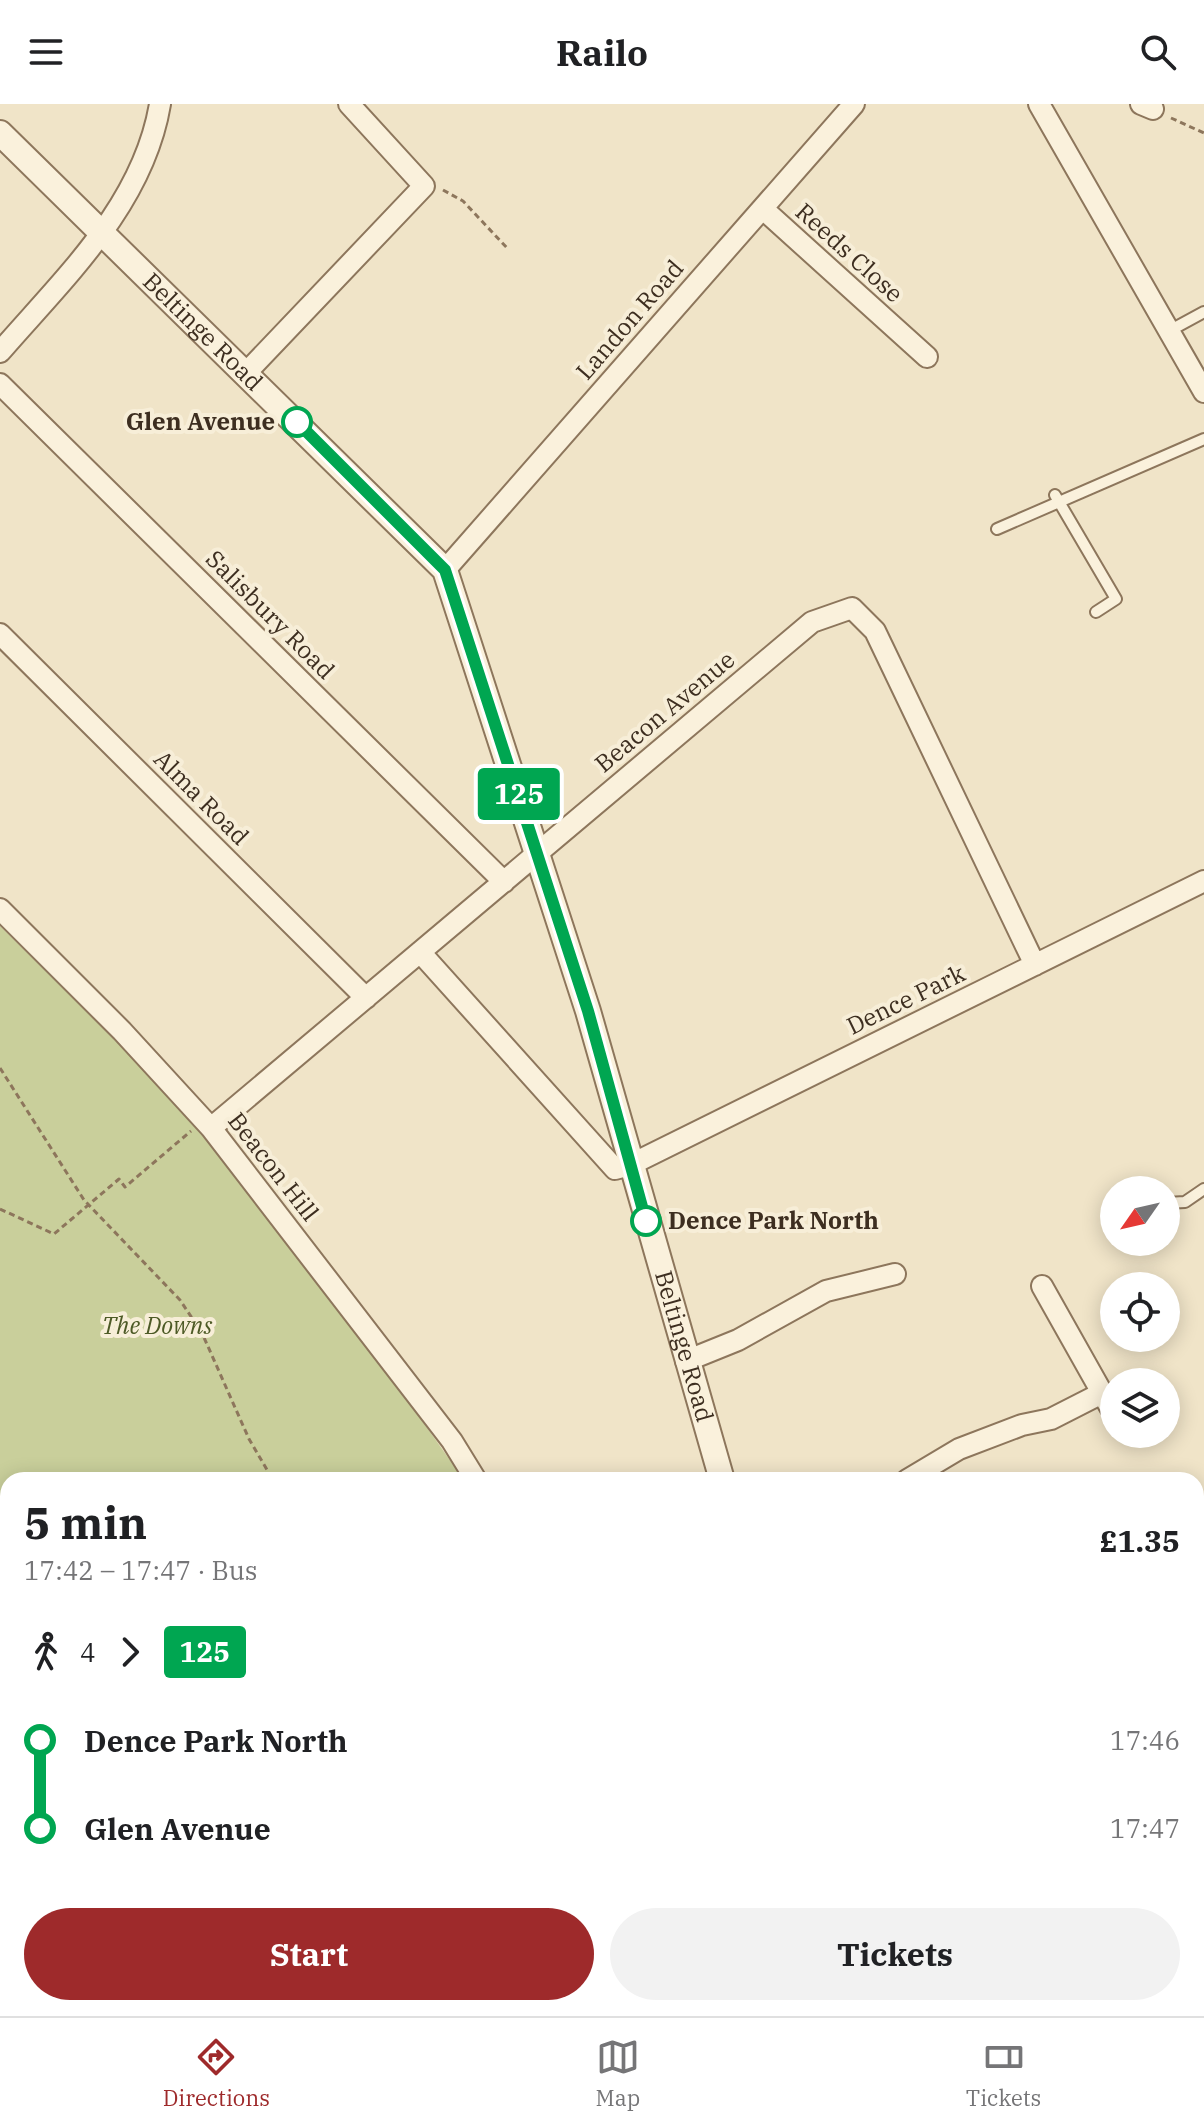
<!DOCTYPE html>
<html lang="en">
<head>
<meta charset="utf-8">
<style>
  :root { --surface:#fff; --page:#f2f2f2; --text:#202124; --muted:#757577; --line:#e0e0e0; --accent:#9e2a2b }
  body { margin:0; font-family:"IBM Plex Serif",serif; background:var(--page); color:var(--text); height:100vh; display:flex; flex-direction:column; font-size:30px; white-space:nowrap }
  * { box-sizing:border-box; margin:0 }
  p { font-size:26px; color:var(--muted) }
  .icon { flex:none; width:44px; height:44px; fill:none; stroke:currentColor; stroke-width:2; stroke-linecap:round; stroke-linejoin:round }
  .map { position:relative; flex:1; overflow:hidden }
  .panel { position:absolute; left:0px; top:1368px; width:1204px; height:544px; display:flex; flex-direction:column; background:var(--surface); border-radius:24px 24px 0 0; box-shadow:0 4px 20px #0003 }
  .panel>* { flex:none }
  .badge { padding:0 16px; border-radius:6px; font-size:28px; line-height:52px }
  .needle { width:52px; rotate:236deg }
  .tools { position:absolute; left:1100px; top:1072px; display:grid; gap:16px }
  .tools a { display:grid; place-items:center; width:80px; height:80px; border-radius:50%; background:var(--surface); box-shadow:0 4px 20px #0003; font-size:40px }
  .map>.badge { position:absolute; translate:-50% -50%; box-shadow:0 0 0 4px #fff }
  .legs { display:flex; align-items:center; gap:12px; height:88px; padding:0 24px; font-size:26px }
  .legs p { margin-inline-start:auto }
  .head { display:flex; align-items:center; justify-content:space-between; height:136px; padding:0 24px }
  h1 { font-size:44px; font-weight:800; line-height:60px }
  .cta { display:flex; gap:16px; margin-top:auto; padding:16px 24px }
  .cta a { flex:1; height:92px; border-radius:48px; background:var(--accent); color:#fff; font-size:32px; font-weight:800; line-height:92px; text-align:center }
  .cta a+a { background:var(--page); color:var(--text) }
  ul { padding:0 24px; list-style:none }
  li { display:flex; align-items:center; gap:28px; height:88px; font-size:30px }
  li i { display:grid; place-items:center; width:12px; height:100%; margin:0 10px; background:currentColor }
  li i::after { content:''; width:20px; height:20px; margin:-10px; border:6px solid; border-radius:50%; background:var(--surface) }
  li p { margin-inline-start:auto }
  li:first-child i { background:linear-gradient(#0000 50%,currentColor 0) }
  li:last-child i { background:linear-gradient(currentColor 50%,#0000 0) }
  header { display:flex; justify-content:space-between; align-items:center; height:104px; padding:0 24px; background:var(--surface); font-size:36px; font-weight:800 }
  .tabs { display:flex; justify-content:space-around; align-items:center; height:112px; border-top:2px solid var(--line); background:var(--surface); font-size:22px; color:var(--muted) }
  .tabs a { display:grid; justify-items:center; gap:4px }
  .tabs .current { color:var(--accent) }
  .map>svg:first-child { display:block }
  .green { fill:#c9cf9b }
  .water { fill:#a9c4bc; stroke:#6f938a; stroke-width:2 }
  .building { fill:#cf9f7d; stroke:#8d5f41; stroke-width:2 }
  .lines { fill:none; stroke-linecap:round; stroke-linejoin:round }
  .service-casing { stroke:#8d765c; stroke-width:14 }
  .minor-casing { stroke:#8d765c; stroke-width:24 }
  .tertiary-casing { stroke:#8d765c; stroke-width:28 }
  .path { stroke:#8d765c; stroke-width:3; stroke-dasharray:6 4; stroke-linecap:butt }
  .service { stroke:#faf1dc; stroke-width:10 }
  .minor { stroke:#faf1dc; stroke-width:20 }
  .tertiary { stroke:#faf1dc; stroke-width:24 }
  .line-1-casing { stroke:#fff; stroke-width:18 }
  .line-1 { stroke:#00a651; stroke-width:12 }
  .stop-1-dot { fill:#fff; stroke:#00a651; stroke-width:4 }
  .labels { text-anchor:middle; stroke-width:8; stroke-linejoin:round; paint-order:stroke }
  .street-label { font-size:24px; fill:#3d2e20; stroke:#f7eed8 }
  .stop-label { font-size:24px; font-weight:bold; fill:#3d2e20; stroke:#f7eed8; text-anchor:end }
  .park-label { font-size:24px; font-style:italic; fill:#4d5a26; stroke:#f7eed8 }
</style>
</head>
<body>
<header><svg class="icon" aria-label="menu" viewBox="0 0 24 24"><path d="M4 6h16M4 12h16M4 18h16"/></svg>Railo<svg class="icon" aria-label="search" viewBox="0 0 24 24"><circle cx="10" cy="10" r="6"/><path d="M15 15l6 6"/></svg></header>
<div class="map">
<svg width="1204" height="1912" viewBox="0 0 1204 1912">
  <rect width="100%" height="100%" fill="#f0e4c8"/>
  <path class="green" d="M0,822L108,928L213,1041L367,1239L464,1376H8V1433L0,1421Z
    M361,1904H591L595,1912H366Z"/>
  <path class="water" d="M0,1513L8,1525V1904H253L259,1912H0Z"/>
  <path class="building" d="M1204,1640V1688L1196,1673V1663L1202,1660L1196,1645Z
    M1196,1673L1204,1688L1196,1694Z
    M1196,1772L1204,1787V1794L1196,1799Z
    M1204,1872V1896L1196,1881V1877Z
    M1198,1885L1204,1896V1912H1194L1190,1904H1196Z
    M310,1904H347L353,1912H321L317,1905L312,1908Z
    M757,1904L763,1910L777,1904L781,1912H742Z
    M838,1904L842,1912H827L826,1910Z
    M874,1904H939L943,1912H909L907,1906L896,1912H878Z
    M1019,1904H1069L1070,1906L1058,1912H1048L1045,1906L1023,1912Z
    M1145,1904H1162L1167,1912H1149Z
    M1162,1904H1184L1189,1912H1167Z"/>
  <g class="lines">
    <defs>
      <path id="service" d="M1169,227L1204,208
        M1055,391L1116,495L1096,508
        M997,425L1204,335
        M1166,1099L1185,1098L1204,1085
        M807,1904L811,1912"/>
      <path id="minor" d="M1039,0L1204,288
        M1141,0L1153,5
        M763,105L927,253
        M0,248C64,174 143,101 160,0
        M246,269L424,82L349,0
        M0,280L504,778
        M445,466L854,0
        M0,530L366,894
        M0,805L122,927L211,1024L452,1337L476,1376
        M420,848L615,1065L630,1061L1204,777
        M211,1024L812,518L852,504L875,527L1035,861
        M1042,1182L1114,1310
        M686,1257L738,1236L826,1187L895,1170
        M907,1376L959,1345L1022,1321L1051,1315L1102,1289
        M1196,1479L1204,1474
        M1196,1719L1204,1715
        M606,1904L609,1912
        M683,1912L698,1904"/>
      <g id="tertiary">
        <path id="s1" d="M0,29L445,466L588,907L722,1376"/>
        <path d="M976,1904L980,1912"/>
      </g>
    </defs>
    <use href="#service" class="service-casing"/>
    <use href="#minor" class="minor-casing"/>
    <use href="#tertiary" class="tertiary-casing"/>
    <path class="path" d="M1171,14L1204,29
      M443,86L463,97L508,145
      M0,964L84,1096L180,1196L202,1229L249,1335L273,1376
      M0,1105L54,1130L119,1075L125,1083L191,1027
      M0,1462L8,1474
      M294,1904L299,1912
      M462,1904L474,1912
      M543,1904L546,1912
      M403,1912L405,1904"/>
    <use href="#service" class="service"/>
    <use href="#minor" class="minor"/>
    <use href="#tertiary" class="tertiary"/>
  </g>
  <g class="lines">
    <defs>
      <path id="line-1" d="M297,318L445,466L588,907L646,1117"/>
    </defs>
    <use href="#line-1" class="line-1-casing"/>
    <use href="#line-1" class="line-1"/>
  </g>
  <g class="stop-1-dot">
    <circle cx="297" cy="318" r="14"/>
    <circle cx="646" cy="1117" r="14"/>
  </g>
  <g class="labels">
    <g class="street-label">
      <text transform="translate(849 149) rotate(42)" y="8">Reeds Close</text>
      <text transform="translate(630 216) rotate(-49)" y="8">Landon Road</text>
      <text dy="8" stroke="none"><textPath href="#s1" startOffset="284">Beltinge Road</textPath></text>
      <text transform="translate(270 511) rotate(45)" y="8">Salisbury Road</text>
      <text transform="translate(665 608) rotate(-40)" y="8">Beacon Avenue</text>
      <text transform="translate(201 694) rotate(45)" y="8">Alma Road</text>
      <text transform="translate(906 896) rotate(-26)" y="8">Dence Park</text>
      <text transform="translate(273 1063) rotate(52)" y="8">Beacon Hill</text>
      <text dy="8" stroke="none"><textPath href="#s1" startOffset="1436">Beltinge Road</textPath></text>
    </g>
    <g class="stop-label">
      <text x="275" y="326">Glen Avenue</text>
      <text x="668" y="1125" text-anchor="start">Dence Park North</text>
    </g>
    <g class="park-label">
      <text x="157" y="1230">The Downs</text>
    </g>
  </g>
</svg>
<div class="tools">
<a><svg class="needle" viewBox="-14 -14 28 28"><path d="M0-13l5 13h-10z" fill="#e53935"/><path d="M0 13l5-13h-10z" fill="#757577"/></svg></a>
<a><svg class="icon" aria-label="locate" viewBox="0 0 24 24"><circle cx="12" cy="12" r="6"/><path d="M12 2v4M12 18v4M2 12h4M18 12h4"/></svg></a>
<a><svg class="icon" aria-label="layers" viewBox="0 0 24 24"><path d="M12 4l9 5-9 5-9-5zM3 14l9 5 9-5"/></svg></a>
</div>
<b class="badge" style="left:519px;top:690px;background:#00a651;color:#fff">125</b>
<section class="panel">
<div class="head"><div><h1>5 min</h1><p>17:42 – 17:47 · Bus</p></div><b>£1.35</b></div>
<div class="legs"><svg class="icon" aria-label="walk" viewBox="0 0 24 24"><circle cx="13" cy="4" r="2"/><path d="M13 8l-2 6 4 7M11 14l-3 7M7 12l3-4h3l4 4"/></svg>4<svg class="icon" aria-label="forward" viewBox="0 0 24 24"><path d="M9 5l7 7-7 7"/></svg><b class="badge" style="background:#00a651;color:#fff">125</b></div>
<ul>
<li><i style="color:#00a651"></i><b>Dence Park North</b><p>17:46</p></li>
<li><i style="color:#00a651"></i><b>Glen Avenue</b><p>17:47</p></li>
</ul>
<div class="cta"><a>Start</a><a>Tickets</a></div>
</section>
</div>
<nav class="tabs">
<a class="current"><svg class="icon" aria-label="directions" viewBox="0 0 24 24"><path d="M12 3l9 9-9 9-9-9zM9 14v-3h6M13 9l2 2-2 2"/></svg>Directions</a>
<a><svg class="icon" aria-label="map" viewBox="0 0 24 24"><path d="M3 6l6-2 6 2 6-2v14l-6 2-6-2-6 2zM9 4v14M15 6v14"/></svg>Map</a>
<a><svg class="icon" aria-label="tickets" viewBox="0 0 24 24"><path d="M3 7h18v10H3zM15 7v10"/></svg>Tickets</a>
</nav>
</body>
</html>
